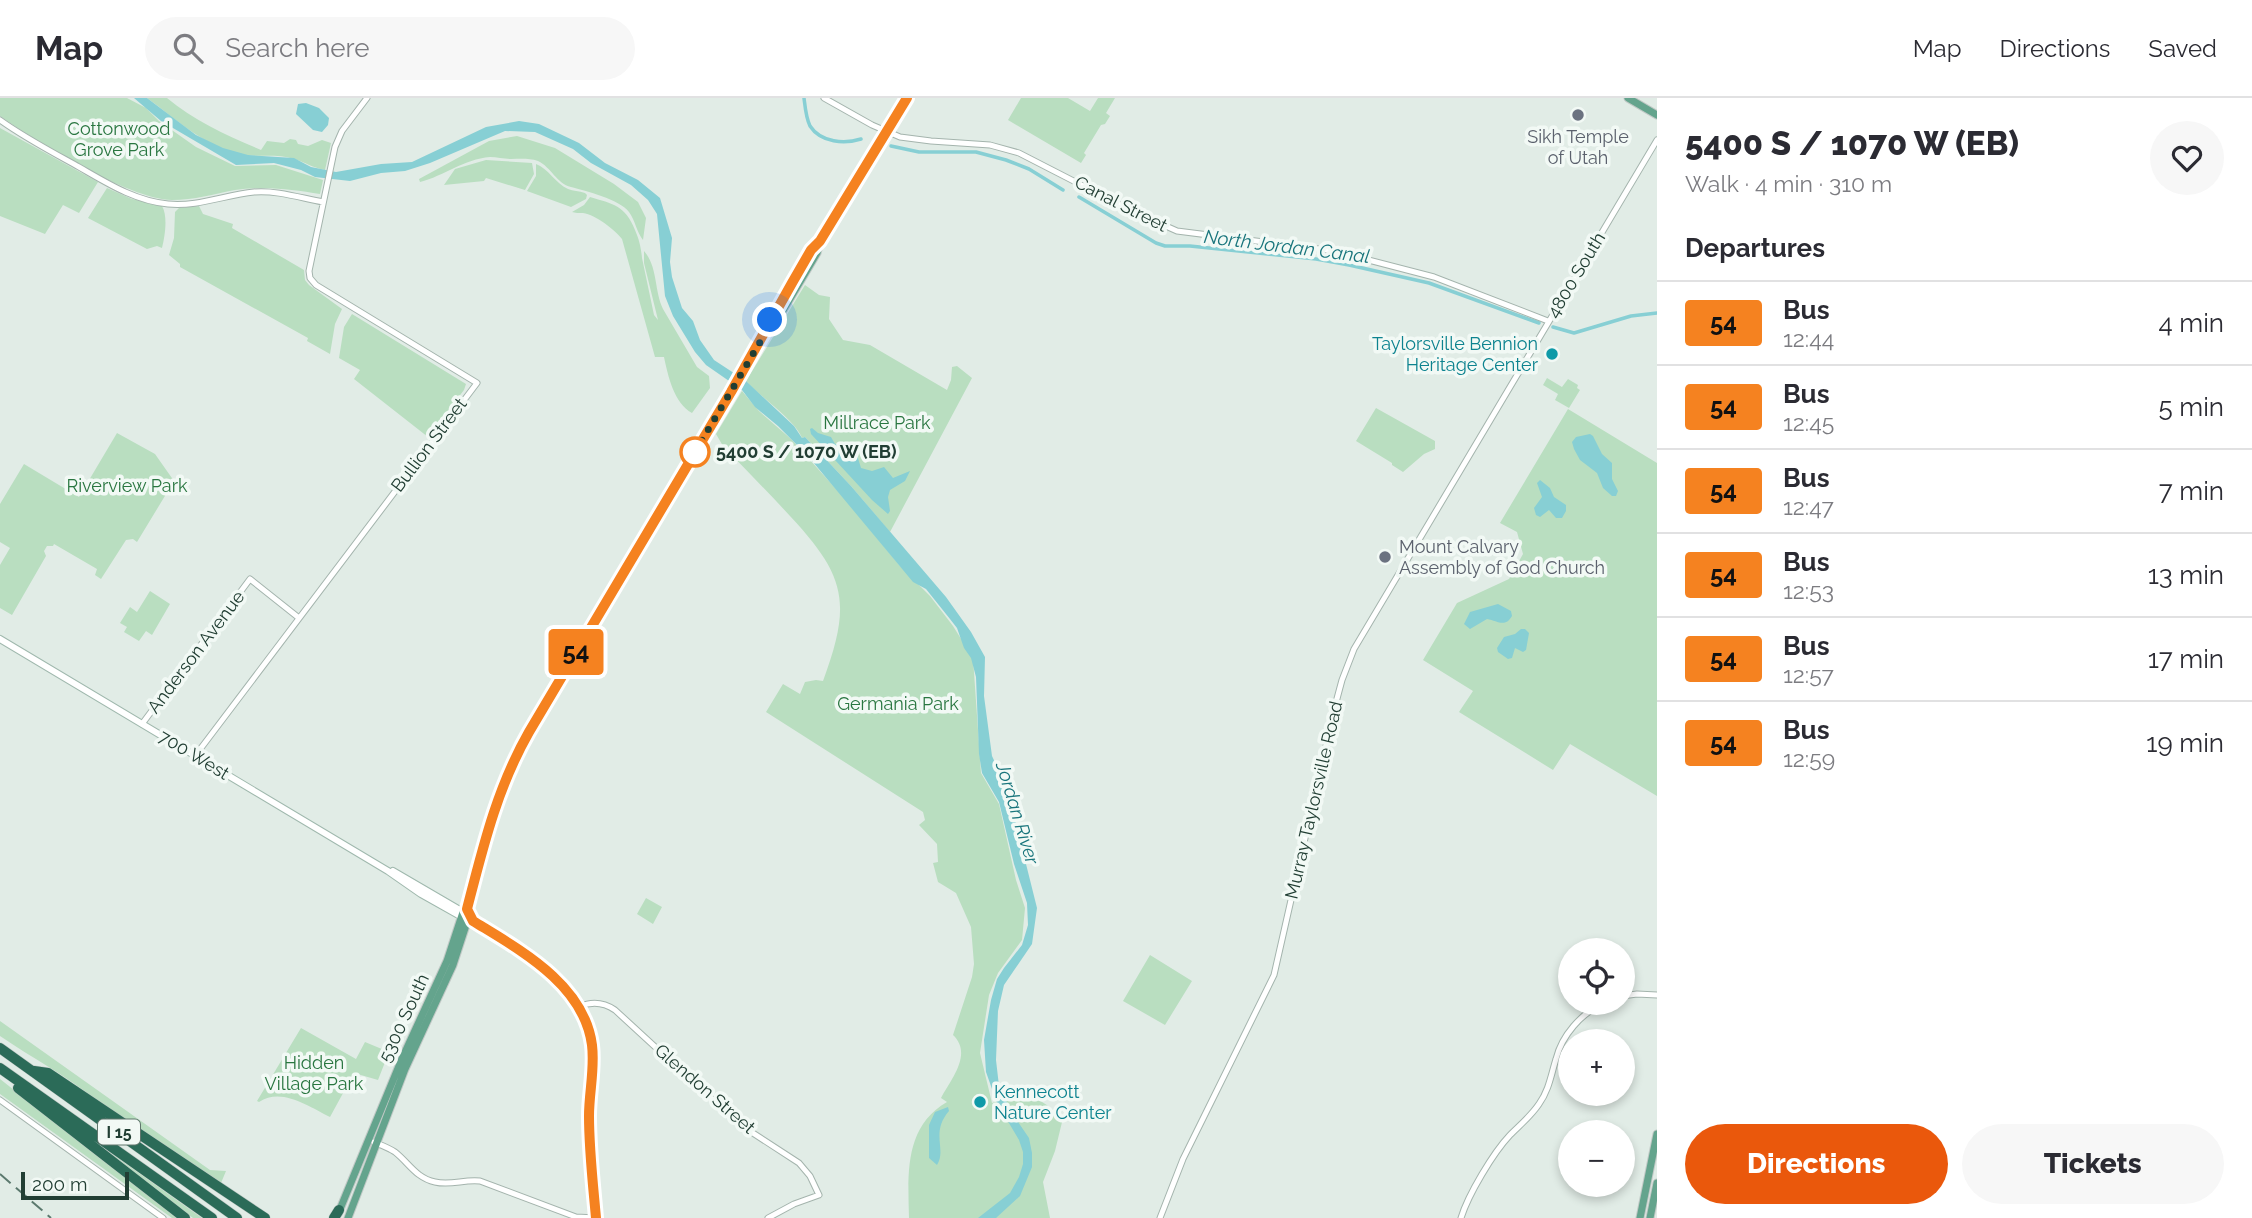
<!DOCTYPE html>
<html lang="en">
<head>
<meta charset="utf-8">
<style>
  :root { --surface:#fff; --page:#f7f7f7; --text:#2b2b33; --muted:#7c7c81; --line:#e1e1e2; --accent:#ea580c }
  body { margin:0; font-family:Raleway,sans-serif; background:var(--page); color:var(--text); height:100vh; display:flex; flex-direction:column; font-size:26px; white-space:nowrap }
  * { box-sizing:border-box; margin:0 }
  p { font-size:23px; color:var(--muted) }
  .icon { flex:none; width:38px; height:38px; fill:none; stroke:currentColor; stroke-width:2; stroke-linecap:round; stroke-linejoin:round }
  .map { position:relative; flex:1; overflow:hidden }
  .sheet { display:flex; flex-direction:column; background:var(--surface); width:595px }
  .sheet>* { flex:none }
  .badge { padding:0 14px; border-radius:5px; font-size:24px; line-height:46px }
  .fabs { position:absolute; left:1558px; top:840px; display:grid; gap:14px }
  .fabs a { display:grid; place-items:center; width:77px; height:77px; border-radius:50%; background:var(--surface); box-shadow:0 4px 10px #0003; font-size:35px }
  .scale { position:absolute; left:21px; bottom:18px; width:108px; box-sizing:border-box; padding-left:7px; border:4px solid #213e33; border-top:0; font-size:19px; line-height:24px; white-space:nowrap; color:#213e33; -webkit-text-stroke:5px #f2f9f5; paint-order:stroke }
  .you { position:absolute; width:35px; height:35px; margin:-18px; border:5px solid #fff; border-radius:50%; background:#1a73e8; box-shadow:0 0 0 10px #1a73e833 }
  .map>.badge { position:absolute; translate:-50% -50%; box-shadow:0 0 0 4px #fff }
  h2 { padding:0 28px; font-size:26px; line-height:63px }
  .round { display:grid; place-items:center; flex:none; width:74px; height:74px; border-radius:37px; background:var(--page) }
  .summary { display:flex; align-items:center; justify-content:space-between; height:119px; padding:0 28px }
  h1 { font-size:33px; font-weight:800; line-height:52px }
  .action { display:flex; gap:14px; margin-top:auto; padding:14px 28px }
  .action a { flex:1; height:80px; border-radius:42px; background:var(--accent); color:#fff; font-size:28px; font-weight:800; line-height:80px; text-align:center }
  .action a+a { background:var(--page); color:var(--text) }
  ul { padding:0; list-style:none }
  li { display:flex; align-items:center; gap:21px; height:84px; padding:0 28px; border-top:2px solid var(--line) }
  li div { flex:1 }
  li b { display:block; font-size:26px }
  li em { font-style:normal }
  li .badge { min-width:77px; font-weight:700; text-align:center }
  header { display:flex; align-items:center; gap:42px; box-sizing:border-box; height:98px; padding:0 35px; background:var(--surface); border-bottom:2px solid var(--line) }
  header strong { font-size:33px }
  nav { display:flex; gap:38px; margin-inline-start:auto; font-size:24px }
  .search { width:490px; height:63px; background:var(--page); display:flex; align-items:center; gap:18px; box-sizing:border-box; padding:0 24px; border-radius:38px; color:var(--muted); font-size:26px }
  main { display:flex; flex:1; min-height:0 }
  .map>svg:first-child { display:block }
  .green { fill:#b9dec0 }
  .water { fill:#87cfd4 }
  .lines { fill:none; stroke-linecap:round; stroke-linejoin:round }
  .canal { stroke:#87cfd4; stroke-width:3.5 }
  .tertiary-casing { stroke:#a4b4ad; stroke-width:7 }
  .secondary-casing { stroke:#9fb8ad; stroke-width:8 }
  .primary-casing { stroke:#c1c9c6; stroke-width:9 }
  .motorway-casing { stroke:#c1c9c6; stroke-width:11 }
  .tertiary { stroke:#fff; stroke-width:5 }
  .secondary { stroke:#fff; stroke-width:6 }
  .primary { stroke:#64a48d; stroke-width:7 }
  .motorway { stroke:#2b6b58; stroke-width:10 }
  .rail { stroke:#5b796e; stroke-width:2; stroke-dasharray:14 7; stroke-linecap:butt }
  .line-casing { stroke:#fff; stroke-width:16 }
  .line { stroke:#f58220; stroke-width:10 }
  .walk { stroke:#213e33; stroke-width:7; stroke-dasharray:0 12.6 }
  .worship-dot { fill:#6b7280; stroke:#f2f9f5; stroke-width:2.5 }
  .culture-dot { fill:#0f9aa8; stroke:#f2f9f5; stroke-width:2.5 }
  .stop-dot { fill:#fff; stroke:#f58220; stroke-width:3.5 }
  .labels { text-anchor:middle; stroke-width:7; stroke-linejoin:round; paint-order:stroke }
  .shield { fill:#f2f9f5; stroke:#60766d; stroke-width:2 }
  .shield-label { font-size:16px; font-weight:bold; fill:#213e33 }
  .park-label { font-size:18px; fill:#297640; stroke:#f2f9f5 }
  .worship-label { font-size:18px; fill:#5b616d; stroke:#f2f9f5 }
  .street-label { font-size:18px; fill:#213e33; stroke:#f2f9f5 }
  .culture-label { font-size:18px; fill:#0d838f; stroke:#f2f9f5; text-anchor:end }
  .stop-label { font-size:18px; font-weight:bold; fill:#213e33; stroke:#f2f9f5; text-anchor:start }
  .water-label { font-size:19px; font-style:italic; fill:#19757c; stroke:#f2f9f5 }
</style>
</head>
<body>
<header>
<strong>Map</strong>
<div class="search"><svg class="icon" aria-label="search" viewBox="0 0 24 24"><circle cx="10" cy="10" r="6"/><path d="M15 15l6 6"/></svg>Search here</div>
<nav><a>Map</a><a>Directions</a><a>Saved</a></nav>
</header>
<main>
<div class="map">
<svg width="1657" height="1120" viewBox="0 0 1657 1120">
  <rect width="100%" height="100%" fill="#e1ece6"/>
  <path class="green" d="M0,0H127L146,10L159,23L196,49L235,68L276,67L323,82L320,96C293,91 263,88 235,92C214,96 194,102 172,102C128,101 37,44 0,18Z
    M147,0H167C194,23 228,38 261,52L267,43L284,45L290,41L296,42L298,46L308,48L322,42L331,45L325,72C313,70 305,64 294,61C277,55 258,60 240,56C204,48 176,21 147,0Z
    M1021,0H1068L1090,13L1098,0H1115L1106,15L1110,18L1105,26L1101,27L1084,55L1086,57L1081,65L1008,22Z
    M0,30L98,84L79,115L63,107L45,136L0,118Z
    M517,38L555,50L614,86L638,104L646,120L643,142C637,135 635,122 629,114C619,101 586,93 571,89C557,86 551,69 538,63C529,60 520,61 511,61C504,61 497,59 490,59C464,61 444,78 420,84L419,81L489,43Z
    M486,62L532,65L534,76L525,92L486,80L484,83L444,87L455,71Z
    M536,66C549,71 555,85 568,91C573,93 579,93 585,95L587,97L586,101L571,109L527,93L536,78Z
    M107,90L132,101L162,108C168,118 165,138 162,150L157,148L147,151L88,120Z
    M590,99C613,106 625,107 635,132C639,141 641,149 642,160L654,217L658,222L644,165V153C658,169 654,192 663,211L697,269L709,278L710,290L692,315C674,305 668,278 664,259H655L622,141C614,131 596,117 583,115C579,115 575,115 572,114L584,107Z
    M199,108L203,116L233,126L232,130L304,172L305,182L309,187L342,211L335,226L330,256L307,243L308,240L180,169V166L169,157L174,140L175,114L179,110Z
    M805,187L819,197L830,199L829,221L843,242L870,247L947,292L951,282L952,269L957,268L972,280L890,434L851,388L805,339L802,340C796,323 759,298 746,283Z
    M352,216L466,286L464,292L428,339L354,281L360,272L339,260L344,229Z
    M1547,280L1562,289L1568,281L1578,287L1577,290L1580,292L1569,310L1555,302L1558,296L1543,287Z
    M742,293L759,313L791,341L846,402L900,468L930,498L953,528L973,560L981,675L999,706L1016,782L1025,810L1022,842L998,875L989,897L980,955L992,1005C1028,993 1035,996 1063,1020L1055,1053L1043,1084L1050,1120H909C908,1076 904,1029 947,1004L941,1000C951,981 973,956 953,937L972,879L974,866L971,829L956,795L938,784L933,765L938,764L937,746L919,727L925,722L923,714L766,614L783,586L800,596L805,584L816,582L823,583C852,505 846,478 790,418C768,394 745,371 723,348L716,336Z
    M1376,310L1435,343V351L1424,356L1403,374L1392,367V365L1356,343Z
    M1568,311L1657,365V698L1570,646L1553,672L1459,614L1473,593L1423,562L1457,505L1509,481L1523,456L1517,434L1500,425Z
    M117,335L155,356L174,383L137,444L133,441L126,442L101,481L95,477L97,471L54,446L53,448H47L44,453L46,458L12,517L0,510V467L10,450L0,444V406L24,366L79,399Z
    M150,493L170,506L152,537L146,533L139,543L124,534L127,529L120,525L130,509L137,514Z
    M646,800L662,809L653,826L637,816Z
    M1150,857L1192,883L1165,927L1123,903Z
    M0,923L210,1072L226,1073L221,1085L96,1002C67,978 32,960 0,938Z
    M301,930L356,961L365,944L389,954L378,982L354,975L330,1019C309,1009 282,989 259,1004L257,1003Z
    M0,981L104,1063L181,1120H172L0,996Z
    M77,1031L202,1120H193L111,1060Z"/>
  <path class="water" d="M134,0H147L196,37L223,50L248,57L294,60L311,69L336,74L381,66L412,64L486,29L519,23L539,26L579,45L605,65L638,82L660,100L672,140L670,164L672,179L682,210L693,223L700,242L714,262L746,283L794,328L802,340L805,339L851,388L946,499L971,534L985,559L984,598L992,658L1007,690L1037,810L1032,846L1004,887L998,913L996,962L999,988L1012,1015L1029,1040L1032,1055V1069L1020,1098L996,1120H978L1010,1095L1019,1079L1023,1066V1054L1019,1042L997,1005L986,974L984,942L991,902L997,881L1004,870L1022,847L1028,827L1027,805L1014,766L999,704L982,675L979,656L976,579L971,560L964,550L957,530L950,521L926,491L913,484L808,358L778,328L755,309L742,292L706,267L695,254L673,218L665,198L657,116L648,102L631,87L591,65L573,51L535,34L505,33L430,65L405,73L381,75L350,83L315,79L301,72L274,65L236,67L161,23Z
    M306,5L319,10L329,20L328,27L322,34L313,32L296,16L298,6Z
    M812,330L818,335L831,339L835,346H843L847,354L857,357L861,370L872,373L884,369L893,380L910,373L905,383L890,392L888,399L890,413L888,416L872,402L811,336L810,331Z
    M1590,336L1593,338L1602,356L1612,365V381L1618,393L1616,398H1612L1603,390L1597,375L1580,362L1574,351L1572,344L1576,339Z
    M1540,382L1550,390L1554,399L1566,407V413L1562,420H1556L1549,412L1540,419L1536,417L1534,410L1542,399L1537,385Z
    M1498,506L1511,513L1512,518C1505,530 1498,523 1487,521L1470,531L1464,526L1470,514Z
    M1521,531H1525L1529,535L1526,552L1523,554L1515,550L1512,560L1508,561L1498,554L1497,550L1504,539L1515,536Z
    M948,1009L949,1013C930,1035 947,1051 937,1067L929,1060V1027L935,1014Z"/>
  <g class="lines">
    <path class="canal" d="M804,0C805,8 806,20 810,28C821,45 845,46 861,41
      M891,48L919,54H976L1006,62L1029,71L1063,92
      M1079,99L1156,145L1165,148H1190L1316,161L1349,167L1429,185L1539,225
      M1553,229L1574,235L1631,218L1657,215"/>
    <defs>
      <path id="tertiary" d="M824,0L872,27L900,39L931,43L990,47L1019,55L1132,113L1177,133L1334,153L1434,179L1548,223
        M0,22C25,40 52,54 79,69C107,85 135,103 168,106C197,109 225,97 254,94C276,92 301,100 323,104
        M142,626L250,481L299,520
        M195,658L477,285L316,187L310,180L309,173L335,49L342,33L367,0
        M1622,898L1637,896L1657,897
        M579,909C592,903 603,904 615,912L739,1026L799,1065L810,1078L819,1097L794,1106L768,1120
        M0,1002L163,1120
        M374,1044C381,1047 389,1050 395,1054C409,1065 416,1080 435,1084C451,1088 464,1081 480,1083L576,1119L596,1120
        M1160,1120L1183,1061L1274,877L1335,608L1342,582L1354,551L1657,42
        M1461,1120C1468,1097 1493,1055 1510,1037C1520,1027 1531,1018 1539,1006C1549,992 1551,977 1556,961C1562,937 1581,916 1603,905"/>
      <path id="secondary" d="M0,541L388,773L421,796L519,851L558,885L579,909L590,936L593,958L589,1018L596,1120
        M393,773L465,815"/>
      <path id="primary" d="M1628,0L1657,17
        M769,229L775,226L817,155L820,144
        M338,1116L401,963L447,863L463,814L467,811L494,712L524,643L731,294L792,185L812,152L820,143L907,0
        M348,1120L405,971L453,867L469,818L467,811
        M1640,1120L1657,1036
        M1650,1120L1657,1085"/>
      <path id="motorway" d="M0,950L237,1120
        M0,970L212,1120
        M34,973L48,975L265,1120
        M18,990L185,1120
        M334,1120L339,1112"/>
    </defs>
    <use href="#tertiary" class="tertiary-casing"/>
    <use href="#secondary" class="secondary-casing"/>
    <use href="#primary" class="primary-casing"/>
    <use href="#motorway" class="motorway-casing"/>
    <use href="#tertiary" class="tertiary"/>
    <use href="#secondary" class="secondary"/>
    <use href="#primary" class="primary"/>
    <use href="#motorway" class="motorway"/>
    <path class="rail" d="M0,1076L51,1120"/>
  </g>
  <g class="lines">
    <defs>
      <path id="line" d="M596,1120C593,1086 589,1052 589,1018C589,994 595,971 592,947C584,886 520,852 473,823L467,811C483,749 497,690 529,634L731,294L792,185L811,152L820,143L907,0"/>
    </defs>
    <use href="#line" class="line-casing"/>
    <use href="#line" class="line"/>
    <path class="walk" d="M695,354L692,359L769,229L770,222"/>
  </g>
  <g class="worship-dot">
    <circle cx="1578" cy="17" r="7"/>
    <circle cx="1385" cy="459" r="7"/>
  </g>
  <g class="culture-dot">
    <circle cx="1552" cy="256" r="7"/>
    <circle cx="980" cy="1004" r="7"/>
  </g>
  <circle class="stop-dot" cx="695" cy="354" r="14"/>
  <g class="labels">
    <rect class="shield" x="98" y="1021.5" width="42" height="25" rx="5"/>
    <g class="shield-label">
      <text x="119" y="1040">I 15</text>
    </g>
    <g class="park-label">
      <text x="119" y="37">Cottonwood<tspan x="119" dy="21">Grove Park</tspan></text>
      <text x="877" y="331">Millrace Park</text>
      <text x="127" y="394">Riverview Park</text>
      <text x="898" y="612">Germania Park</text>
      <text x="314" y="971">Hidden<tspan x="314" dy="21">Village Park</tspan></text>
    </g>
    <g class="worship-label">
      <text x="1578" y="45">Sikh Temple<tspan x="1578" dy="21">of Utah</tspan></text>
      <text x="1399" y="455" text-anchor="start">Mount Calvary<tspan x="1399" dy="21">Assembly of God Church</tspan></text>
    </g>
    <g class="street-label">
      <text transform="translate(1121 106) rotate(27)" y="6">Canal Street</text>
      <text transform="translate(1576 177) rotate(-59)" y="6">4800 South</text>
      <text transform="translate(429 347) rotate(-53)" y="6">Bullion Street</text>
      <text transform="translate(196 554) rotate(-53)" y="6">Anderson Avenue</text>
      <text transform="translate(194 657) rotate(31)" y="6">700 West</text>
      <text transform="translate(1314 702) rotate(-77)" y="6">Murray Taylorsville Road</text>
      <text transform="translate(404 920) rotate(-65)" y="6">5300 South</text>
      <text transform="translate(705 991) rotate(41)" y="6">Glendon Street</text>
    </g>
    <g class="culture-label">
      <text x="1538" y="252">Taylorsville Bennion<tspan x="1538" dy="21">Heritage Center</tspan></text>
      <text x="994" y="1000" text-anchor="start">Kennecott<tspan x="994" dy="21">Nature Center</tspan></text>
    </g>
    <g class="stop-label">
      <text x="716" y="360">5400 S / 1070 W (EB)</text>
    </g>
    <g class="water-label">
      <text transform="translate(1287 148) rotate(7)" y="7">North Jordan Canal</text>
      <text transform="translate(1018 715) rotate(73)" y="7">Jordan River</text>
    </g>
  </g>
</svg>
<div class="fabs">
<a><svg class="icon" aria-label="locate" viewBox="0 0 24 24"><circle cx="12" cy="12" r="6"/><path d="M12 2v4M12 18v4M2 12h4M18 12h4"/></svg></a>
<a>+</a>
<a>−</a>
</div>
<div class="scale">200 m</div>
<div class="you" style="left:770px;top:222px"></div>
<b class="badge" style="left:576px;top:554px;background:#f58220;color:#111">54</b>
</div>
<section class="sheet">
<div class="summary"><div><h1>5400 S / 1070 W (EB)</h1><p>Walk · 4 min · 310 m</p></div><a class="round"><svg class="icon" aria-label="heart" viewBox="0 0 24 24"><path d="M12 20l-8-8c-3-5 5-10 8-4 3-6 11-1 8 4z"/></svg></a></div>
<h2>Departures</h2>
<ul>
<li><span class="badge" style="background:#f58220;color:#111">54</span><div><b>Bus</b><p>12:44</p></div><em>4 min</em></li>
<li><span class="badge" style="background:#f58220;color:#111">54</span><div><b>Bus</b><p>12:45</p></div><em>5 min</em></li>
<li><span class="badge" style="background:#f58220;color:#111">54</span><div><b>Bus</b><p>12:47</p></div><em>7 min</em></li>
<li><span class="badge" style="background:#f58220;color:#111">54</span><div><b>Bus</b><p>12:53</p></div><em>13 min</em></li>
<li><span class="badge" style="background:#f58220;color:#111">54</span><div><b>Bus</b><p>12:57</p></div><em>17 min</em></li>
<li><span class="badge" style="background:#f58220;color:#111">54</span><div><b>Bus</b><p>12:59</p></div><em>19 min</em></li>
</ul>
<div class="action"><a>Directions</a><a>Tickets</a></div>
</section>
</main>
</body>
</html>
